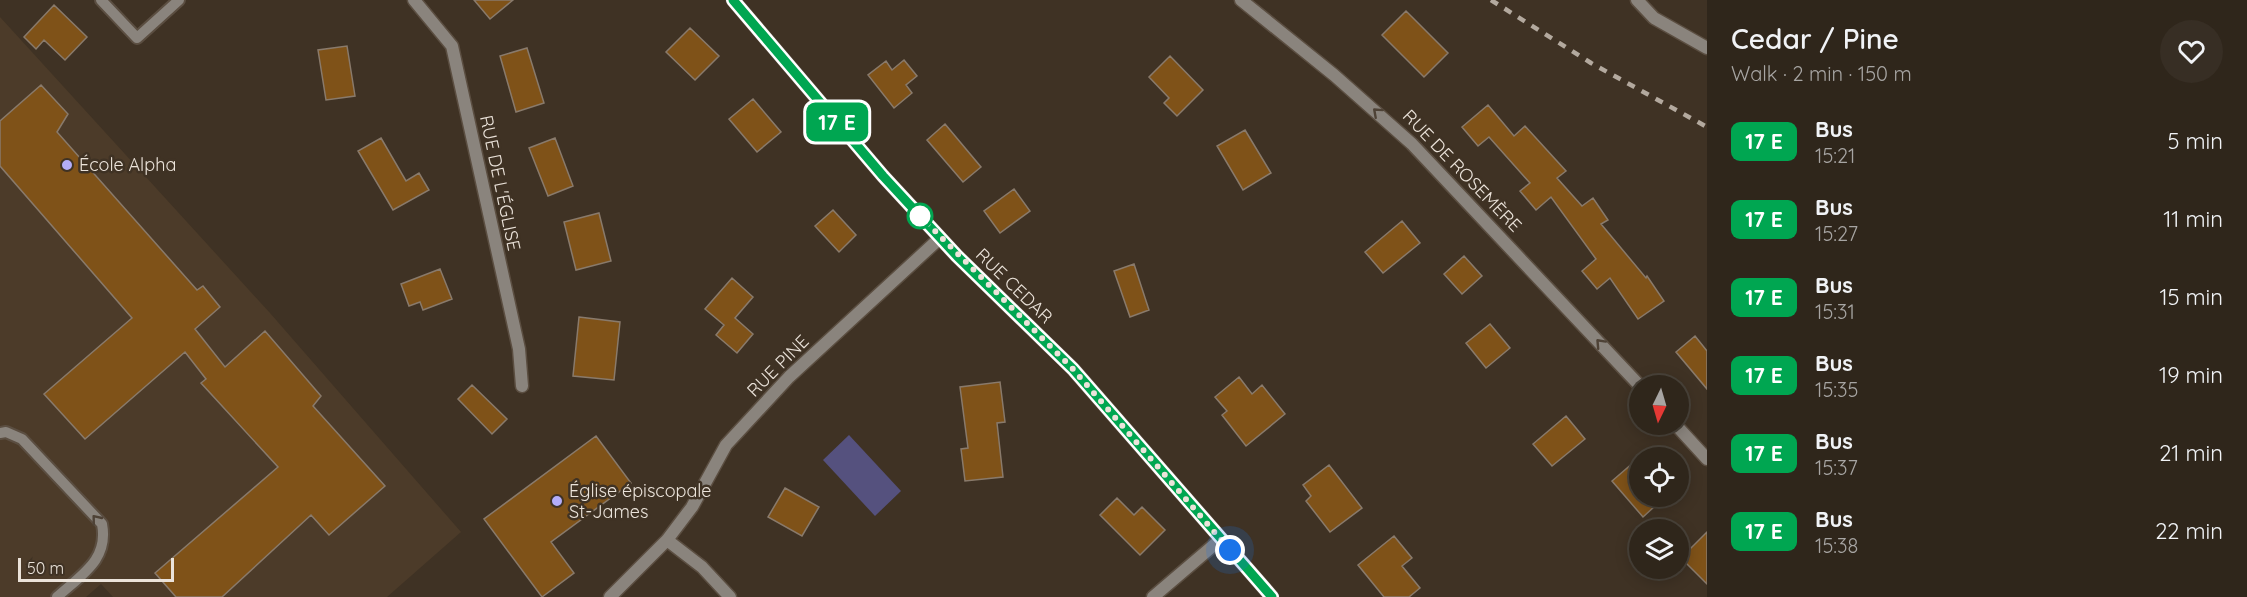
<!DOCTYPE html>
<html lang="en">
<head>
<meta charset="utf-8">
<style>
  :root { --surface:#2f261b; --page:#372e24; --text:#f1f3f6; --muted:#a7a5a3; --line:#4a433a }
  body { margin:0; font-family:Quicksand,sans-serif; background:var(--page); color:var(--text); height:100vh; display:flex; flex-direction:column; font-size:22px; white-space:nowrap }
  * { box-sizing:border-box; margin:0 }
  p { font-size:20px; color:var(--muted) }
  .icon { flex:none; width:33px; height:33px; fill:none; stroke:currentColor; stroke-width:2; stroke-linecap:round; stroke-linejoin:round }
  .map { position:relative; flex:1; overflow:hidden }
  .drawer { display:flex; flex-direction:column; background:var(--surface); width:540px }
  .drawer>* { flex:none }
  .badge { padding:0 12px; border-radius:9px; font-size:21px; line-height:39px }
  .needle { width:39px; rotate:185deg }
  .tools { position:absolute; left:1629px; top:375px; display:grid; gap:12px }
  .tools a { display:grid; place-items:center; width:60px; height:60px; border-radius:50%; background:var(--surface); box-shadow:0 3px 15px #0003,0 0 0 2px var(--line); font-size:30px }
  .scale { position:absolute; left:18px; bottom:15px; width:156px; box-sizing:border-box; padding-left:6px; border:3px solid #ebe3da; border-top:0; font-size:16px; line-height:21px; white-space:nowrap; color:#ebe3da; -webkit-text-stroke:4px #3f3224; paint-order:stroke }
  .you { position:absolute; width:30px; height:30px; margin:-15px; border:4px solid #fff; border-radius:50%; background:#1a73e8; box-shadow:0 0 0 9px #1a73e833 }
  .map>.badge { position:absolute; translate:-50% -50%; box-shadow:0 0 0 3px #fff }
  .round { display:grid; place-items:center; flex:none; width:63px; height:63px; border-radius:32px; background:var(--page) }
  .headline { display:flex; align-items:center; justify-content:space-between; height:102px; padding:0 24px }
  h1 { font-size:28px; font-weight:600; line-height:45px }
  ul { padding:0; list-style:none }
  li { display:flex; align-items:center; gap:18px; height:78px; padding:0 24px }
  li div { flex:1 }
  li b { display:block; font-size:22px }
  li em { font-style:normal }
  li .badge { min-width:66px; font-weight:700; text-align:center }
  main { display:flex; flex:1; min-height:0 }
  .map>svg:first-child { display:block }
  .built { fill:#4c3b29 }
  .green { fill:#55517e }
  .building { fill:#7f5218; stroke:#897a6b; stroke-width:1.5 }
  .lines { fill:none; stroke-linecap:round; stroke-linejoin:round }
  .lane-casing { stroke:#5b4e41; stroke-width:14 }
  .street-casing { stroke:#5b4e41; stroke-width:15 }
  .lane { stroke:#8a847d; stroke-width:10 }
  .street { stroke:#8a847d; stroke-width:12 }
  .rail { stroke:#b3a99e; stroke-width:4.5; stroke-dasharray:8 8; stroke-linecap:butt }
  .oneway { stroke:#4e4236 }
  .line-casing { stroke:#fff; stroke-width:14 }
  .line { stroke:#00a651; stroke-width:9 }
  .walk { stroke:#ebe3da; stroke-width:6; stroke-dasharray:0 10.8 }
  .poi-dot { fill:#b3adf9; stroke:#3f3224; stroke-width:2 }
  .stop-dot { fill:#fff; stroke:#00a651; stroke-width:3 }
  .labels { text-anchor:middle; stroke-width:5; stroke-linejoin:round; paint-order:stroke }
  .poi-label { font-size:18px; fill:#ebe3da; stroke:#3f3224; text-anchor:start }
  .street-label { font-size:18px; fill:#ebe3da; stroke:#3f3224 }
</style>
</head>
<body>
<main>
<div class="map">
<svg width="1707" height="597" viewBox="0 0 1707 597">
  <rect width="100%" height="100%" fill="#3f3224"/>
  <path class="built" d="M0,17L270,313L461,532L387,597H113L101,584L86,597H0Z"/>
  <path class="green" d="M849,435L901,491L875,516L823,460Z"/>
  <path class="building" d="M474,0H513L490,19Z
    M54,5L87,37L65,60L44,40L36,49L24,37Z
    M1406,11L1448,53L1424,77L1382,35Z
    M690,28L719,56L695,80L666,52Z
    M347,46L355,96L326,100L318,50Z
    M527,48L544,103L516,112L500,56Z
    M1170,56L1203,90L1177,116L1164,103L1169,98L1149,77Z
    M904,60L917,76L906,85L912,93L894,108L868,75L886,61L892,70Z
    M41,85L68,114L57,132L197,290L203,286L220,307L195,329L225,367L265,331L321,396L313,406L385,486L329,535L311,515L222,597H176L155,573L278,467L201,383L206,379L185,352L85,439L44,394L132,318L0,166V121Z
    M753,99L781,132L757,152L729,119Z
    M1488,105L1514,136L1525,126L1566,171L1557,178L1582,206L1593,198L1608,220L1601,224L1646,278L1647,276L1664,301L1638,319L1610,278L1597,289L1582,271L1596,259L1551,197L1536,210L1520,191L1530,183L1489,137L1478,146L1462,127Z
    M945,124L981,167L963,182L927,140Z
    M1245,130L1271,173L1243,190L1217,146Z
    M381,138L406,181L419,173L429,190L393,210L358,151Z
    M555,138L573,186L548,196L529,148Z
    M1014,189L1030,211L1000,233L984,211Z
    M833,210L856,235L839,252L815,226Z
    M599,213L611,261L576,270L564,222Z
    M1402,221L1420,243L1383,273L1365,252Z
    M1464,256L1482,276L1462,294L1444,274Z
    M1134,264L1149,310L1130,317L1114,271Z
    M440,269L452,299L423,310L420,302L409,306L401,284Z
    M732,278L753,297L735,318L753,334L737,353L716,335L724,325L705,309Z
    M579,317L620,322L614,380L573,376Z
    M1490,324L1510,348L1486,368L1466,343Z
    M1695,336L1707,351V389L1676,352Z
    M1239,377L1252,394L1262,385L1285,414L1246,446L1222,415L1227,411L1215,397Z
    M1000,382L1005,422L997,423L1003,477L965,481L961,449L968,448L960,387Z
    M472,385L507,419L492,434L458,399Z
    M1566,416L1585,439L1552,466L1533,444Z
    M596,436L631,483L551,542L574,573L542,597L484,519Z
    M1640,457V496H1666L1643,517L1612,481Z
    M1329,465L1362,508L1330,532L1306,501L1311,496L1303,485Z
    M785,488L819,507L802,536L768,517Z
    M1117,498L1134,515L1142,507L1165,530L1140,555L1100,515Z
    M1707,532V584L1681,558Z
    M1394,536L1412,558L1402,566L1420,588L1409,597H1384L1358,565Z"/>
  <g class="lines">
    <defs>
      <path id="lane" d="M101,0L137,38L179,0
        M0,433L6,432L22,439L102,524C109,560 81,575 57,597"/>
      <path id="street" d="M414,0L452,46L519,349L522,386
        M733,0L883,176L957,256L1073,369L1272,597
        M1241,0L1334,75L1412,144L1640,386
        M1637,0L1654,18L1707,48
        M1675,424L1707,459
        M667,540L702,567L730,597
        M610,597L667,540L692,507L726,445L789,377L940,238
        M1153,597L1221,539"/>
    </defs>
    <use href="#lane" class="lane-casing"/>
    <use href="#street" class="street-casing"/>
    <use href="#lane" class="lane"/>
    <use href="#street" class="street"/>
    <path class="rail" d="M1491,0L1591,63L1707,127"/>
  </g>
  <defs><path id="oneway-chevron" d="M-2-3.5L2.5 0L-2 3.5" fill="none" stroke-width="1.6" stroke-linecap="round" stroke-linejoin="round" transform="scale(1.5)"/></defs>
  <g class="oneway">
    <use href="#oneway-chevron" transform="translate(1377 112) rotate(-138)"/>
    <use href="#oneway-chevron" transform="translate(1600 343) rotate(-133)"/>
    <use href="#oneway-chevron" transform="translate(96 519) rotate(-129)"/>
  </g>
  <g class="lines">
    <defs>
      <path id="line" d="M733,0L883,176L957,256L1073,369L1272,597"/>
    </defs>
    <use href="#line" class="line-casing"/>
    <use href="#line" class="line"/>
    <path class="walk" d="M920,216L1073,369L1230,550"/>
  </g>
  <g class="poi-dot">
    <circle cx="67" cy="165" r="6"/>
    <circle cx="557" cy="501" r="6"/>
  </g>
  <circle class="stop-dot" cx="920" cy="216" r="12"/>
  <g class="labels">
    <g class="poi-label">
      <text x="79" y="171">École Alpha</text>
      <text x="569" y="497">Église épiscopale<tspan x="569" dy="21">St-James</tspan></text>
    </g>
    <g class="street-label">
      <text transform="translate(1462 171) rotate(46)" y="6">RUE DE ROSEMÈRE</text>
      <text transform="translate(500 183) rotate(78)" y="6">RUE DE L'ÉGLISE</text>
      <text transform="translate(1014 286) rotate(44)" y="6">RUE CEDAR</text>
      <text transform="translate(778 366) rotate(-45)" y="6">RUE PINE</text>
    </g>
  </g>
</svg>
<div class="tools">
<a><svg class="needle" viewBox="-14 -14 28 28"><path d="M0-13l5 13h-10z" fill="#e53935"/><path d="M0 13l5-13h-10z" fill="#a7a5a3"/></svg></a>
<a><svg class="icon" aria-label="locate" viewBox="0 0 24 24"><circle cx="12" cy="12" r="6"/><path d="M12 2v4M12 18v4M2 12h4M18 12h4"/></svg></a>
<a><svg class="icon" aria-label="layers" viewBox="0 0 24 24"><path d="M12 4l9 5-9 5-9-5zM3 14l9 5 9-5"/></svg></a>
</div>
<div class="scale">50 m</div>
<div class="you" style="left:1230px;top:550px"></div>
<b class="badge" style="left:837px;top:122px;background:#00a651;color:#fff">17 E</b>
</div>
<section class="drawer">
<div class="headline"><div><h1>Cedar / Pine</h1><p>Walk · 2 min · 150 m</p></div><a class="round"><svg class="icon" aria-label="heart" viewBox="0 0 24 24"><path d="M12 20l-8-8c-3-5 5-10 8-4 3-6 11-1 8 4z"/></svg></a></div>
<ul>
<li><span class="badge" style="background:#00a651;color:#fff">17 E</span><div><b>Bus</b><p>15:21</p></div><em>5 min</em></li>
<li><span class="badge" style="background:#00a651;color:#fff">17 E</span><div><b>Bus</b><p>15:27</p></div><em>11 min</em></li>
<li><span class="badge" style="background:#00a651;color:#fff">17 E</span><div><b>Bus</b><p>15:31</p></div><em>15 min</em></li>
<li><span class="badge" style="background:#00a651;color:#fff">17 E</span><div><b>Bus</b><p>15:35</p></div><em>19 min</em></li>
<li><span class="badge" style="background:#00a651;color:#fff">17 E</span><div><b>Bus</b><p>15:37</p></div><em>21 min</em></li>
<li><span class="badge" style="background:#00a651;color:#fff">17 E</span><div><b>Bus</b><p>15:38</p></div><em>22 min</em></li>
</ul>
</section>
</main>
</body>
</html>
